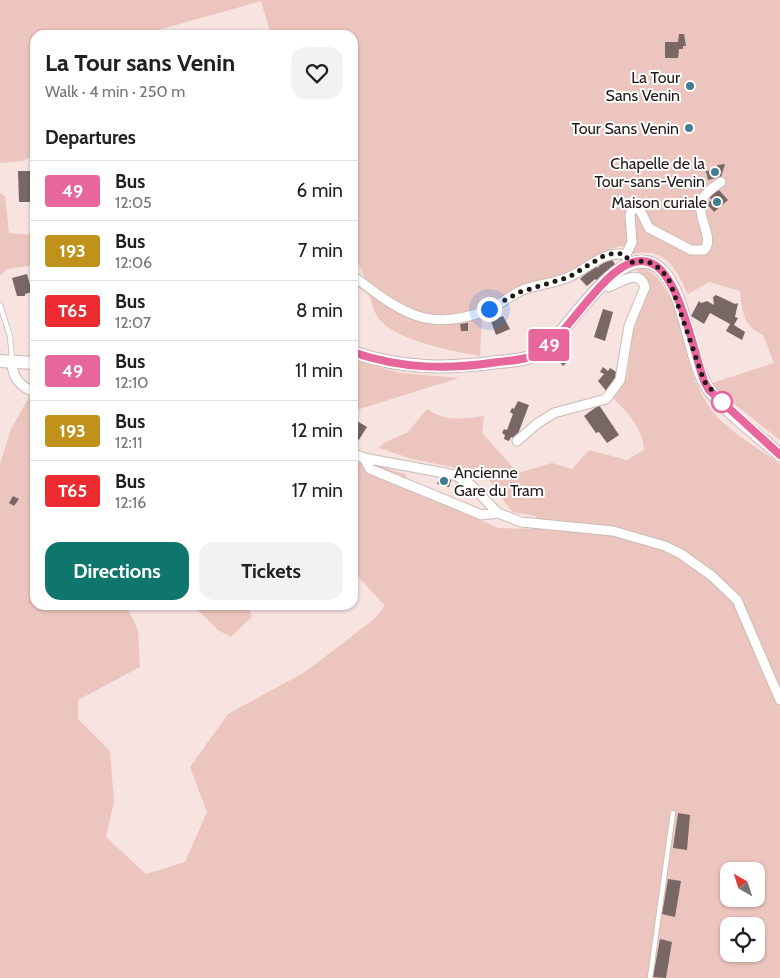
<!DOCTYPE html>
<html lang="en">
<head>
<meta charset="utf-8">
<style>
  :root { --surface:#fff; --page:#f2f2f2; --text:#202124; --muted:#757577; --line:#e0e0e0; --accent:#0f766e }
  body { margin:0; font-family:Cabin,sans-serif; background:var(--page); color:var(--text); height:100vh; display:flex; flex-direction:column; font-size:19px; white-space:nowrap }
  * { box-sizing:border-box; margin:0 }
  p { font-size:16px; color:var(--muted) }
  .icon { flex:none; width:28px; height:28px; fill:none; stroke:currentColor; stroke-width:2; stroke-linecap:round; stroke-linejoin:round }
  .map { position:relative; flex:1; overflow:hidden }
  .sheet { position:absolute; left:30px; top:30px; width:328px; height:580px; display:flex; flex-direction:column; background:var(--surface); border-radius:15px; box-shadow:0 1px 4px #0004 }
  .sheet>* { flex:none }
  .badge { padding:0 10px; border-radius:4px; font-size:18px; line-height:32px }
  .needle { width:32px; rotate:321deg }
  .tools { position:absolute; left:720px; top:862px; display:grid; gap:10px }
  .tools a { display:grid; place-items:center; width:45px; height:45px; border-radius:10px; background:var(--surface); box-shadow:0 1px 4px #0004; font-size:25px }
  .you { position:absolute; width:25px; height:25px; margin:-12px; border:4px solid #fff; border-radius:50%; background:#1a73e8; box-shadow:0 0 0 8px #1a73e833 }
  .map>.badge { position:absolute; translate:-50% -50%; box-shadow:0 0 0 2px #fff }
  h2 { padding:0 15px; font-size:19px; line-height:45px }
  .round { display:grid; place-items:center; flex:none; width:52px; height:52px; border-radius:15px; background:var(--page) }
  .head { display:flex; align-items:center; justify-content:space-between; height:85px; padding:0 15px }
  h1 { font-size:24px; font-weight:700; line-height:38px }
  .cta { display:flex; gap:10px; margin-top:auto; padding:10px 15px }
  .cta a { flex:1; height:58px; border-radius:15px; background:var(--accent); color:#fff; font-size:20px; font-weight:700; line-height:58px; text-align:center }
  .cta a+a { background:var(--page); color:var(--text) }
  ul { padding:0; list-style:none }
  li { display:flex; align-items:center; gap:15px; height:60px; padding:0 15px; border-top:1px solid var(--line) }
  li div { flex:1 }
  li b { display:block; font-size:19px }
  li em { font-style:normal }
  li .badge { min-width:55px; font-weight:700; text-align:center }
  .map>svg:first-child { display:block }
  .green { fill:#ecc6be; fill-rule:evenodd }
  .building { fill:#786764 }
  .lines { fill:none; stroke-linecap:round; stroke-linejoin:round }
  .service-casing { stroke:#ccb9b5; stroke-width:6 }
  .minor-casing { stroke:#ccb9b5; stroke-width:11 }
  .secondary-casing { stroke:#ccb9b5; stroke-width:14 }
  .service { stroke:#fff; stroke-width:4.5 }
  .minor { stroke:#fff; stroke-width:9 }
  .secondary { stroke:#fff; stroke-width:12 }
  .line-casing { stroke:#fff; stroke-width:11 }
  .line { stroke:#e7679c; stroke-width:8 }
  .walk { stroke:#201918; stroke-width:5; stroke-dasharray:0 9 }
  .poi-dot { fill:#407d93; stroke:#fff; stroke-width:2 }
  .stop-dot { fill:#fff; stroke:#e7679c; stroke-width:2.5 }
  .labels { text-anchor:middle; stroke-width:4; stroke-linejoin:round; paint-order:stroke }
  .poi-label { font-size:16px; fill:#201918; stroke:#fff; text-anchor:end }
</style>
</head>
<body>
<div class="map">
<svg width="780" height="978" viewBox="0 0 780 978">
  <rect width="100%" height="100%" fill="#f7e3e0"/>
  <path class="green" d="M0,0H780V440L709,384L774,363L763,335C743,326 742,311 740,291L709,282L688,294C676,269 665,246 633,254L622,246L613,248L580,268L522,294L482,321L480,356C454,351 386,340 375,312C367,292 366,272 353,255L352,35H271L261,1L158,30L157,35H35V154L23,161L0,163Z
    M0,193L5,196L9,233L33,235L35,232V271L34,265L7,269L0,276Z
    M638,267C677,273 684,355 697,385C701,394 708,405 713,412C731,433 758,448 780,464V978H0V464L11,429L32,392H35V605H126L138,630L140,667L78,700V719L110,751L114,802L106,837L146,874L185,862L207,812L190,767L228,714L305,672L373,620L385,606L356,574L353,576V458L405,474L410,489L498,528L541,529L536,516L512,512L489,480L451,467L412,459L379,448L384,443L408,432L427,409C445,422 462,419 484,416L482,433L518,473L552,463L572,469L589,450L627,460L644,450C643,428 627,412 613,398L627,377L633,332L650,287L645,276L633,268ZM729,871H756V899H729ZM729,926H756V954H729Z
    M353,360L401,373L459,378L353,411Z
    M192,605H248L252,617L231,637L218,630Z"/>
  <path class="building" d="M679,34H684L686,46H683V49H679L678,58H665V42H678Z
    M725,164L721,177L708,180L706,171L718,169L717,165Z
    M18,171H32L30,191H32L34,202H19Z
    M718,189L728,200L714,212L707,204L712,200L709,197Z
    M610,257L615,264L597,281L595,279L587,286L580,279L595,265L597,268Z
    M27,274L32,292L25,294V296H17L12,278Z
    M716,295L735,304L738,303L735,317L738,318L734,325L745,332L742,340L726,331L730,324L710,313L704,324L691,316L699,301L701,303L707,301L714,305L713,297Z
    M603,309L613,312L605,341L594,337Z
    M503,316L510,329L496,335L491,321Z
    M468,323V331H461L460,324Z
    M563,356L568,361L563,366L558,360Z
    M603,367L608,371L610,368L618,373L616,376L618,377L608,393L598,381L604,374L600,372Z
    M518,401L529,405L516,439L511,437L509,441L504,439L505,435L502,433L504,429L507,430L513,414L510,412L512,408L514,409Z
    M599,405L619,435L607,443L599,432L596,433L584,416Z
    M352,418L367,427L358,441L352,437Z
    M440,475L452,478L449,487L437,484Z
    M466,486L471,490L465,496L460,492Z
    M13,496L19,499L14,506L9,503Z
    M678,813L690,815L687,850L673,848Z
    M668,879L681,881L675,917L662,914Z
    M660,939L672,942L666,978L653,977Z"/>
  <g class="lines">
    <defs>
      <path id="service" d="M0,305L10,336L12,360
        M650,978L673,813"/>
      <path id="minor" d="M626,255L632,242L630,215L633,207L640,210L649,228L691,250H704C717,237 690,212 706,194C710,189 716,186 721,182
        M352,275C399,311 427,334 487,310C499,305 509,297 520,291C536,284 555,284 571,276C590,267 604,250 626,255L629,263
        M12,362C12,377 20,387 35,392
        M517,441L538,423L554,413L606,399L620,380L629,326L645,287C639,268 620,282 609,287L604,282
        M352,453L364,458L455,475L471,485L498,513L521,522L613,531L665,546L681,554L712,576L737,600L780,700
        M364,458L370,469L414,487L482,515L498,513"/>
      <path id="secondary" d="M352,352C403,369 446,369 498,362C512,361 529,360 542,351C569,332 619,238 658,267C685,287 688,355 706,385C717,404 761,438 780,455
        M0,361L35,363"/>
    </defs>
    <use href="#service" class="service-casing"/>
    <use href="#minor" class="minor-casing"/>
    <use href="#secondary" class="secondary-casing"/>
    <use href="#service" class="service"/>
    <use href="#minor" class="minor"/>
    <use href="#secondary" class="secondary"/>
  </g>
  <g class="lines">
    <defs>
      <path id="line" d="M352,352C402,369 447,370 498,362C510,361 524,360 535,355C569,340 611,246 651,263C679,274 694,353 704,381L709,390L780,455"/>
    </defs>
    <use href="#line" class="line-casing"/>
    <use href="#line" class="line"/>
    <path class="walk" d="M489,309L520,292L569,277L605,255L617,253L626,255L629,263C649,257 660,266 670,282L704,381L722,402"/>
  </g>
  <g class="poi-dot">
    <circle cx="690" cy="86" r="5"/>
    <circle cx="689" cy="128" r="5"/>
    <circle cx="715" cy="172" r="5"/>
    <circle cx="717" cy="202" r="5"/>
    <circle cx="444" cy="481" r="5"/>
  </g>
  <circle class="stop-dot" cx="722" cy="402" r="10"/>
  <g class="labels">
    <g class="poi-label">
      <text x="680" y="83">La Tour<tspan x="680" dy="18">Sans Venin</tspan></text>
      <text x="679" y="134">Tour Sans Venin</text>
      <text x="705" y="169">Chapelle de la<tspan x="705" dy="18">Tour-sans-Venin</tspan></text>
      <text x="707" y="208">Maison curiale</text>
      <text x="454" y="478" text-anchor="start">Ancienne<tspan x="454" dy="18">Gare du Tram</tspan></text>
    </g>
  </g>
</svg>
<div class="tools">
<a><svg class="needle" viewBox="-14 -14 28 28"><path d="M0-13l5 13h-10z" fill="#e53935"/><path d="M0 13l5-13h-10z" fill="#757577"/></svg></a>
<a><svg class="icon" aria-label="locate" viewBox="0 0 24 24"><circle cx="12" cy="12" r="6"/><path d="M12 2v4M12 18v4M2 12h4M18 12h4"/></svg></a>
</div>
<div class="you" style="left:489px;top:309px"></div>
<b class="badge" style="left:549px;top:345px;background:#e7679c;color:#fff">49</b>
<section class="sheet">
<div class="head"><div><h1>La Tour sans Venin</h1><p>Walk · 4 min · 250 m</p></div><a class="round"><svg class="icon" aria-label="heart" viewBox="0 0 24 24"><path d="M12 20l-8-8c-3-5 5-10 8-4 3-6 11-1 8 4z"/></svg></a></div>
<h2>Departures</h2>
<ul>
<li><span class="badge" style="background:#e7679c;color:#fff">49</span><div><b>Bus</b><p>12:05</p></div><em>6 min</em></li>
<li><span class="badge" style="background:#c0921a;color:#fff">193</span><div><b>Bus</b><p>12:06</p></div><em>7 min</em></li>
<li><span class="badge" style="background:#ec2a2f;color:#fff">T65</span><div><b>Bus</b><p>12:07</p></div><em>8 min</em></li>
<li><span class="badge" style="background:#e7679c;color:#fff">49</span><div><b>Bus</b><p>12:10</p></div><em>11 min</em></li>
<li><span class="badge" style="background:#c0921a;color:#fff">193</span><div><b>Bus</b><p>12:11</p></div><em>12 min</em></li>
<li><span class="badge" style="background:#ec2a2f;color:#fff">T65</span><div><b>Bus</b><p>12:16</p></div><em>17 min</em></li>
</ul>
<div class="cta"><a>Directions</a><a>Tickets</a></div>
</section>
</div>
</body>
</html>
